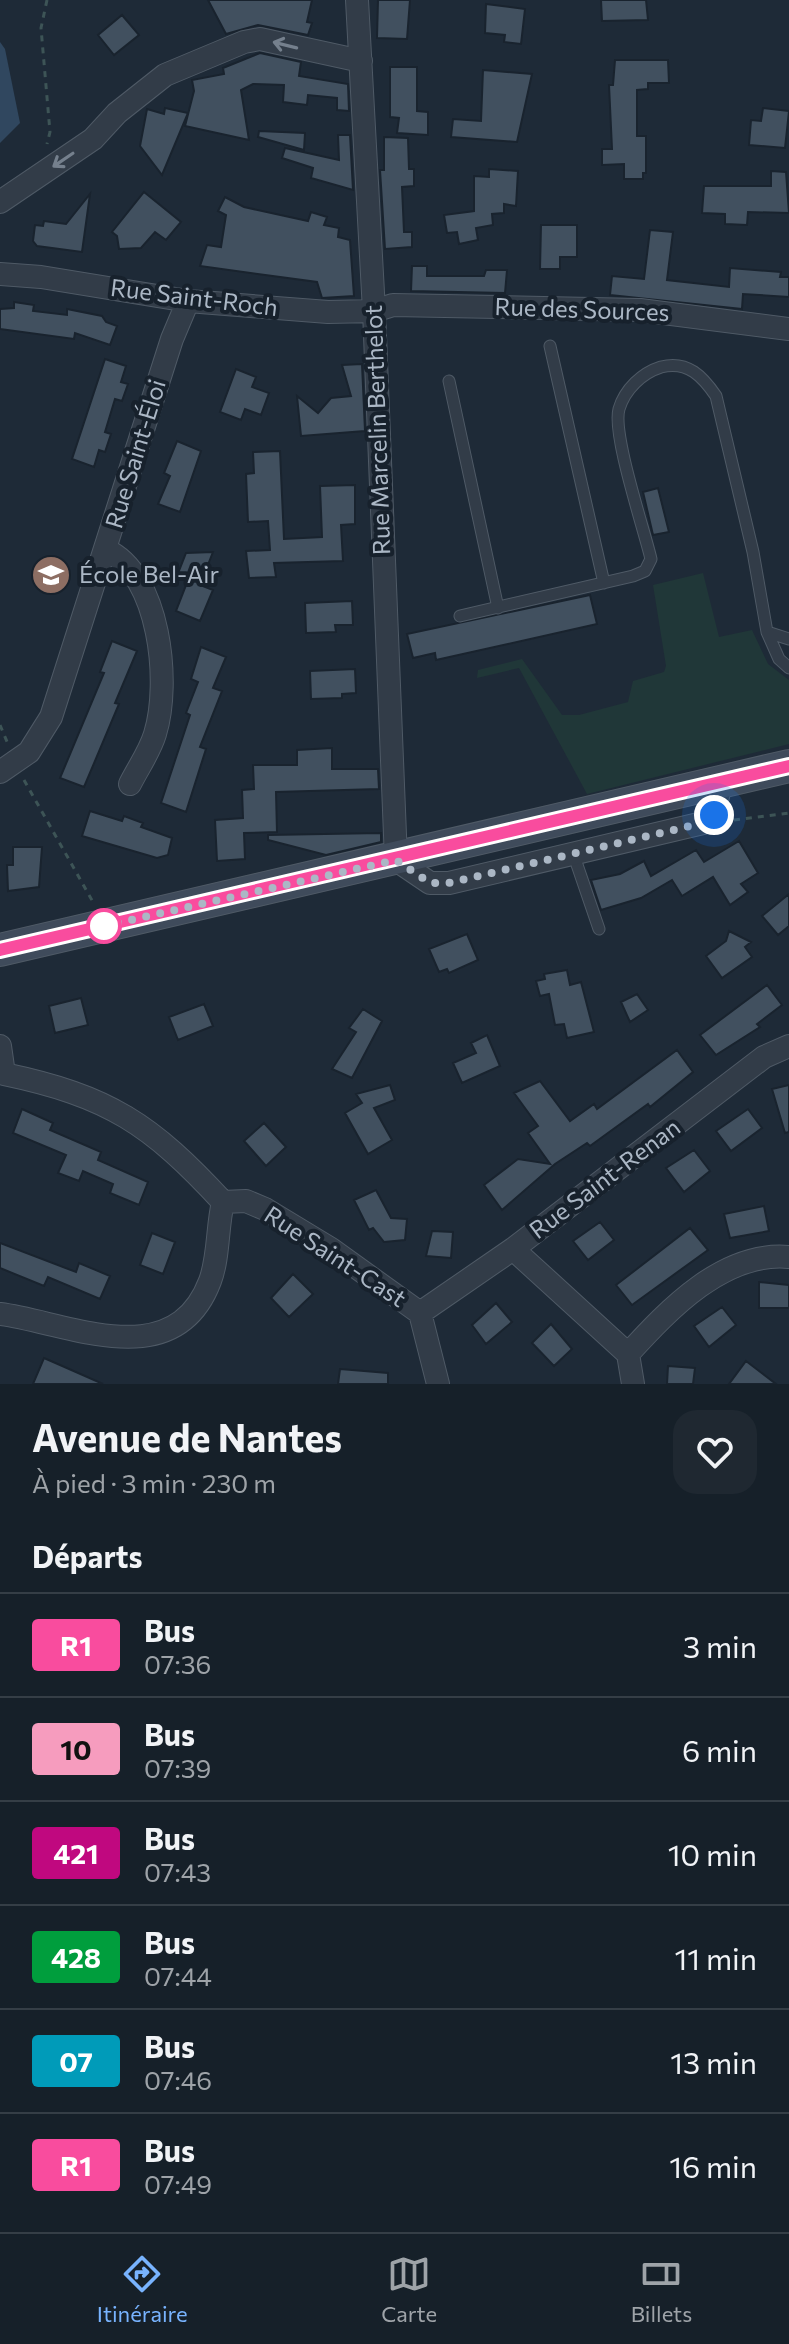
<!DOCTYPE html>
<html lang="fr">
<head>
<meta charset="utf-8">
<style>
  :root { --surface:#162029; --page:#1f2831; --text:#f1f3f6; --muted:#9ea3a8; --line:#353e46; --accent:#78b3fe }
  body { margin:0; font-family:Commissioner,sans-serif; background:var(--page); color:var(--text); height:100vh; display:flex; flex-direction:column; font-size:30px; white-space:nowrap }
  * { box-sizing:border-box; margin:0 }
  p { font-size:26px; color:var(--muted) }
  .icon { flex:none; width:44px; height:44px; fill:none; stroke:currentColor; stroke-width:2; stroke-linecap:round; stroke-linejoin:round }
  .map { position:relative; height:1384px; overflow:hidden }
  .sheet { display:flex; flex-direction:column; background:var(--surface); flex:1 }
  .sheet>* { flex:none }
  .badge { padding:0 16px; border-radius:6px; font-size:28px; line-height:52px }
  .you { position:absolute; width:40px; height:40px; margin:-20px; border:6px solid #fff; border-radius:50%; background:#1a73e8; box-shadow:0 0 0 12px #1a73e833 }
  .map>.badge { position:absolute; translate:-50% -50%; box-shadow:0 0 0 4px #fff }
  h2 { padding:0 32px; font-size:30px; line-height:72px }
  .round { display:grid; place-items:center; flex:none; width:84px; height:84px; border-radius:24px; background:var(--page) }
  .overview { display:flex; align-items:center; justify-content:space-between; height:136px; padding:0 32px }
  h1 { font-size:38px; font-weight:700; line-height:60px }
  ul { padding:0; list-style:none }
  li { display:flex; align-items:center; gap:24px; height:104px; padding:0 32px; border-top:2px solid var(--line) }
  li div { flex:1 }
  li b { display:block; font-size:30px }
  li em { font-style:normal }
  li .badge { min-width:88px; font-weight:700; text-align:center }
  .tabs { display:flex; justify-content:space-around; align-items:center; height:112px; border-top:2px solid var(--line); background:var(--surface); font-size:22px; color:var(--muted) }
  .tabs a { display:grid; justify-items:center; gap:4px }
  .tabs .on { color:var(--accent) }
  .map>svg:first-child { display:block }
  .green { fill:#203738 }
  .water { fill:#30475f }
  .building { fill:#41505f; stroke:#19232e; stroke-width:2 }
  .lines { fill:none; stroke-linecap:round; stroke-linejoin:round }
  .lane-casing { stroke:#4f5a66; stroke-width:13 }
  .street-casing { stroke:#4f5a66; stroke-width:24 }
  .secondary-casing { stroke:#4f5a66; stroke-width:34 }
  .path { stroke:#3d5456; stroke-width:3; stroke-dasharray:6 6; stroke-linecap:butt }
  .lane { stroke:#323c48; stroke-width:11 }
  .street { stroke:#323c48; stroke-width:22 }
  .secondary { stroke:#3f4b5b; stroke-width:32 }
  .oneway { stroke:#75808d }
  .line-casing { stroke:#fff; stroke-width:18 }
  .line { stroke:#f94c9e; stroke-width:12 }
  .walk { stroke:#abb7c5; stroke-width:8; stroke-dasharray:0 14.4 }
  .stop-dot { fill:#fff; stroke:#f94c9e; stroke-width:4 }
  .labels { text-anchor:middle; stroke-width:8; stroke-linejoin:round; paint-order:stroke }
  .street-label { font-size:24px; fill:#abb7c5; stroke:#17212c }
  .poi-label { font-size:24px; fill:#abb7c5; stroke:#17212c; text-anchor:start }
</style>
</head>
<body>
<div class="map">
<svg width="789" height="1384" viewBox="0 0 789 1384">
  <rect width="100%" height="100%" fill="#1e2a37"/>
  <path class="green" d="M703,573L719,637L752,630L768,664L789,680V744L587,794L519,668L477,678L478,670L522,659L562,715H579L628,702L633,681L664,672L666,666L653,585Z"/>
  <path class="water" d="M0,42L5,49L20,123L0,143Z"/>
  <path class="building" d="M208,0H312L307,22L312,23L308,35L258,25L226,34Z
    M378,0H410L407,39L377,38Z
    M601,0H646L648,20L602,21Z
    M486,4L525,9L521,44L504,42L505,35L485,33Z
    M122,15L139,35L114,55L98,35Z
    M260,53L301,62L299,76L348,84L349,111L337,110V98L308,95L307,105L283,102L284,85L253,84L241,90L249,140L185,126L194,91L192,80L224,74L223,68Z
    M615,60H668L669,83H648V89L637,90V136H646V173H643V179H624V164L602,165V149H612L609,85H613Z
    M390,67H417V111L428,112V135L397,133L399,118L390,117Z
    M483,70L532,74L517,142L451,137L453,119L481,121Z
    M165,108L188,113L162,175L140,146L147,109L164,114Z
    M763,108L789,111L785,148L749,145L751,120L761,121Z
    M259,131L305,133L304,150L258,137Z
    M338,135H350L353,190L311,178L313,168L282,158L285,148L339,160Z
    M384,137L408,138L409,169H414V186L402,187L404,232H412V247L385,249L380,170H384Z
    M489,169L518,171L516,206L504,204V213L492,214L493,225L476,228L478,240L459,244L457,232L447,233L444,215L474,211V176L489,177Z
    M771,171L786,172L789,213L748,212L747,225L725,224V214L702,213L704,186H771Z
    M144,192L181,222L166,240L155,232L141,248L119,249L117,236L112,232Z
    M90,194L82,252L37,246L33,241L35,225L43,226L44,221L66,224Z
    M225,197L244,207L308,221L311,212L327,217L324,225L339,228L338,237L350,240L354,296L322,298L317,282L200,266L207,245L221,247L226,215L218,211Z
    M541,225H577V257H560V269H540Z
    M650,230L673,232L667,280L729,287L730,268L781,272L780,277H789V297L743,294L742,309L610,295L612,276L644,279Z
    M412,266H427V276H484L486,270H507L505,293L411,291Z
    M14,302L34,305L33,311L67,315V309L102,316L106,322L117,326L110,345L75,333L74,339L0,329V309L14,308Z
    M105,359L126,366L121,382L128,384L122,401L115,399L105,432L111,434L105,452L99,450L94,467L72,459Z
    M362,364L365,431L301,436L297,396L318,413L331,398L351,396L342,365Z
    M236,369L256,377L252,387L269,393L261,415L245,409L241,420L220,412Z
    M177,441L201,451L180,512L158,504L170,476L164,473Z
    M280,451L284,539L322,537L320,486L355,485V524L341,525L343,561L274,563L276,577L249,578L246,551L270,550L268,521L248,522L246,474L254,473L253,452Z
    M658,488L669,532L653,535L643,492Z
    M213,552L200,585L213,590L200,621L176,611L188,580L177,576L186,553Z
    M590,595L597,624L436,660L435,653L413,658L407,634Z
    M352,601L353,625H335L336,632L306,633L305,603Z
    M112,641L137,651L115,703L119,704L84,787L60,778L104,673L100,672Z
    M201,647L226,657L213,688L222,691L200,747L206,749L186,812L161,803L190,715L186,713L198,682L191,679Z
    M355,669L356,693L342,694V698L311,699L310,671Z
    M332,748V769H378L379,789L276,792L277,832L244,833L245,859L217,861L215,820L243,818L242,790L254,789L253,765H297V750Z
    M90,811L122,821L124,816L143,823L141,827L172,838L168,855L157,858L82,836Z
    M381,833V842L326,855L268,840V835Z
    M739,841L758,873L741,884L748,892L730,905L713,877L682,896L672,880L641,898L601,910L591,880L620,874L644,861L651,876L696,850L704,862Z
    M13,847H42L39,887L8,891L7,865H13Z
    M789,894V926L778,935L762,916Z
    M729,931L751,942L745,947L752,957L722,978L706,956L726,941Z
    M467,934L478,960L449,973L447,969L439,972L429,949Z
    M567,970L570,985L581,982L594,1032L567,1038L564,1024L555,1025L549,994L540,996L536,981L545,979L544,974Z
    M767,985L782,1005L757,1024L760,1027L716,1055L700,1035Z
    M637,994L648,1010L630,1022L621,1002Z
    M81,998L88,1025L55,1033L49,1006Z
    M204,1004L213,1026L178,1040L169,1017Z
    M363,1009L382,1021L352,1078L332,1069L356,1032L349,1028Z
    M487,1035L500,1066L462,1083L453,1063L476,1053L471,1043Z
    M677,1050L693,1072L650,1107L648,1104L590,1146L587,1143L555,1164L502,1210L484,1185L518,1159L550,1164L528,1133L538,1126L514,1093L540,1081L570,1121L594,1104L597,1109Z
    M390,1085L395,1100L374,1108L392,1140L368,1154L345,1113L362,1103L356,1094Z
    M789,1085V1132L785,1133L772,1089Z
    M22,1109L53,1123L50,1130L101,1152L98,1160L148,1182L139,1205L110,1193L113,1184L83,1171L79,1181L58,1173L66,1155L13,1133Z
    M748,1109L762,1128L731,1151L716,1131Z
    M264,1123L286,1147L266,1166L244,1141Z
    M694,1150L710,1171L684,1192L666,1168Z
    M376,1190L391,1218L407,1219L405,1240L384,1242L373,1228L369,1230L354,1200Z
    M764,1206L769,1231L730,1238L724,1214Z
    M600,1222L614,1240L588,1260L573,1241Z
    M690,1228L708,1250L632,1305L616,1285Z
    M432,1231L453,1232L451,1258L426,1256Z
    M152,1233L175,1242L163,1274L140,1265Z
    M0,1243L76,1272L79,1263L110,1276L100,1299L48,1277L44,1286L0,1268Z
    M293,1274L313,1294L289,1317L271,1298Z
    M759,1282L789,1285V1308H759Z
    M496,1303L512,1322L486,1344L472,1325Z
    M722,1307L736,1325L709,1347L694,1326Z
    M551,1324L572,1349L554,1366L532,1343Z
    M44,1358L60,1365L103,1384H33Z
    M746,1361L776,1384H729Z
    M668,1366L695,1368L693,1384H667Z
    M340,1369L388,1373V1384H338Z"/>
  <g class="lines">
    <defs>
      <path id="lane" d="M550,346L604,583
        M449,381L498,608
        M460,616L633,576L645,571L651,559C644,529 612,434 619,409C625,389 642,373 661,367C688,360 703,377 716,396L753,552L767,632L779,659L789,668
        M767,632L789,639
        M573,853L599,929"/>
      <path id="street" d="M357,0L374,311L396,860L430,883H449L703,823L714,815L721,783
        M0,202L93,139L117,113L165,75L244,42L260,39L361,61
        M0,274L41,277L188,301L328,312L374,311L393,305L640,310L789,329
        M106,550C160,574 171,683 155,734C150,751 138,768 130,784
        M0,772L29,752L51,717L172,339L188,301
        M0,1046L4,1074C109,1096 151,1124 223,1202C217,1227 219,1257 210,1281C174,1376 69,1323 0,1314
        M223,1202L246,1201L265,1209L331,1249L420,1313L438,1384
        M513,1249L628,1354L633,1384
        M420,1313L513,1249L764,1057L789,1046
        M628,1354C669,1309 724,1251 789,1257"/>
      <path id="secondary" d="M0,950L789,766"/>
    </defs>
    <use href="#lane" class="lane-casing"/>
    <use href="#street" class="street-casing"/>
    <use href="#secondary" class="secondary-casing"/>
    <path class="path" d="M47,0L41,28L50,132L47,144
      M0,725L8,744
      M24,780L93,902
      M734,820L789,813"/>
    <use href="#lane" class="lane"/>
    <use href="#street" class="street"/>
    <use href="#secondary" class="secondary"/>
  </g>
  <defs><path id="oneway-shaft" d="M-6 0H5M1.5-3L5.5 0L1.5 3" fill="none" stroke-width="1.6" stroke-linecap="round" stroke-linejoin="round" transform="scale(2)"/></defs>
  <g class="oneway">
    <use href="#oneway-shaft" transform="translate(285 45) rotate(-166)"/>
    <use href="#oneway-shaft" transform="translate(63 160) rotate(146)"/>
  </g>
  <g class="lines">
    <defs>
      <path id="line" d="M0,950L789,766"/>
    </defs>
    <use href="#line" class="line-casing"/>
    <use href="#line" class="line"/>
    <path class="walk" d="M104,926L396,860L430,883H449L703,823L714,815"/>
  </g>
  <defs>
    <symbol id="school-disc" viewBox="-11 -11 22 22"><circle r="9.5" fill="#8d6e63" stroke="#17212c"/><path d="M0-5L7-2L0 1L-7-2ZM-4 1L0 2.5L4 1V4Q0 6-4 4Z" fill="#fff"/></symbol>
  </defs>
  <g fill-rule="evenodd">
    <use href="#school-disc" x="29" y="553" width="44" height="44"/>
  </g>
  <circle class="stop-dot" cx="104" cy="926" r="16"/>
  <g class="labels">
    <g class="street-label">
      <text transform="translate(194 298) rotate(7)" y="8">Rue Saint-Roch</text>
      <text transform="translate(582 310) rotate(2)" y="8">Rue des Sources</text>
      <text transform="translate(378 430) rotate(-92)" y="8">Rue Marcelin Berthelot</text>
      <text transform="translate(136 454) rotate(-73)" y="8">Rue Saint-Éloi</text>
      <text transform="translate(605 1179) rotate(-37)" y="8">Rue Saint-Renan</text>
      <text transform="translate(335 1257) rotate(33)" y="8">Rue Saint-Cast</text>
    </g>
    <g class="poi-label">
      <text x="79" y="583">École Bel-Air</text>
    </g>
  </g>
</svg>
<div class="you" style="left:714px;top:815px"></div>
</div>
<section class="sheet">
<div class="overview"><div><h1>Avenue de Nantes</h1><p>À pied · 3 min · 230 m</p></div><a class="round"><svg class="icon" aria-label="heart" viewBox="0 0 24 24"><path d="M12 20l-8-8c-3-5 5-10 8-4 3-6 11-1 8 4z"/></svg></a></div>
<h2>Départs</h2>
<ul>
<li><span class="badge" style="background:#f94c9e;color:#fff">R1</span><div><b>Bus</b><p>07:36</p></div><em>3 min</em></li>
<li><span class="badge" style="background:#f69cbe;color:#111">10</span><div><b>Bus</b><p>07:39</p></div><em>6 min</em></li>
<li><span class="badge" style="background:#c0087f;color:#fff">421</span><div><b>Bus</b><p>07:43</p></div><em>10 min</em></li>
<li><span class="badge" style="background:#009e3d;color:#fff">428</span><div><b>Bus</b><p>07:44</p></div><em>11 min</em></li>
<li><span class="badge" style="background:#009bb9;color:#fff">07</span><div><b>Bus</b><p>07:46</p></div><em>13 min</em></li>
<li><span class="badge" style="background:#f94c9e;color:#fff">R1</span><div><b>Bus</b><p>07:49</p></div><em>16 min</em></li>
</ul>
</section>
<nav class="tabs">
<a class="on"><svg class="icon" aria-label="directions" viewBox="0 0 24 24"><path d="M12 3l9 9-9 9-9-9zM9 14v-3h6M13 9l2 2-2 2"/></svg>Itinéraire</a>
<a><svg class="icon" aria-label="map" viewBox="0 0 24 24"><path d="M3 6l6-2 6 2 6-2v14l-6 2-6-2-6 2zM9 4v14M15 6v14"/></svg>Carte</a>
<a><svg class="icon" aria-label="tickets" viewBox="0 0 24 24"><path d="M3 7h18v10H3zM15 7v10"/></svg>Billets</a>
</nav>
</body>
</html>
